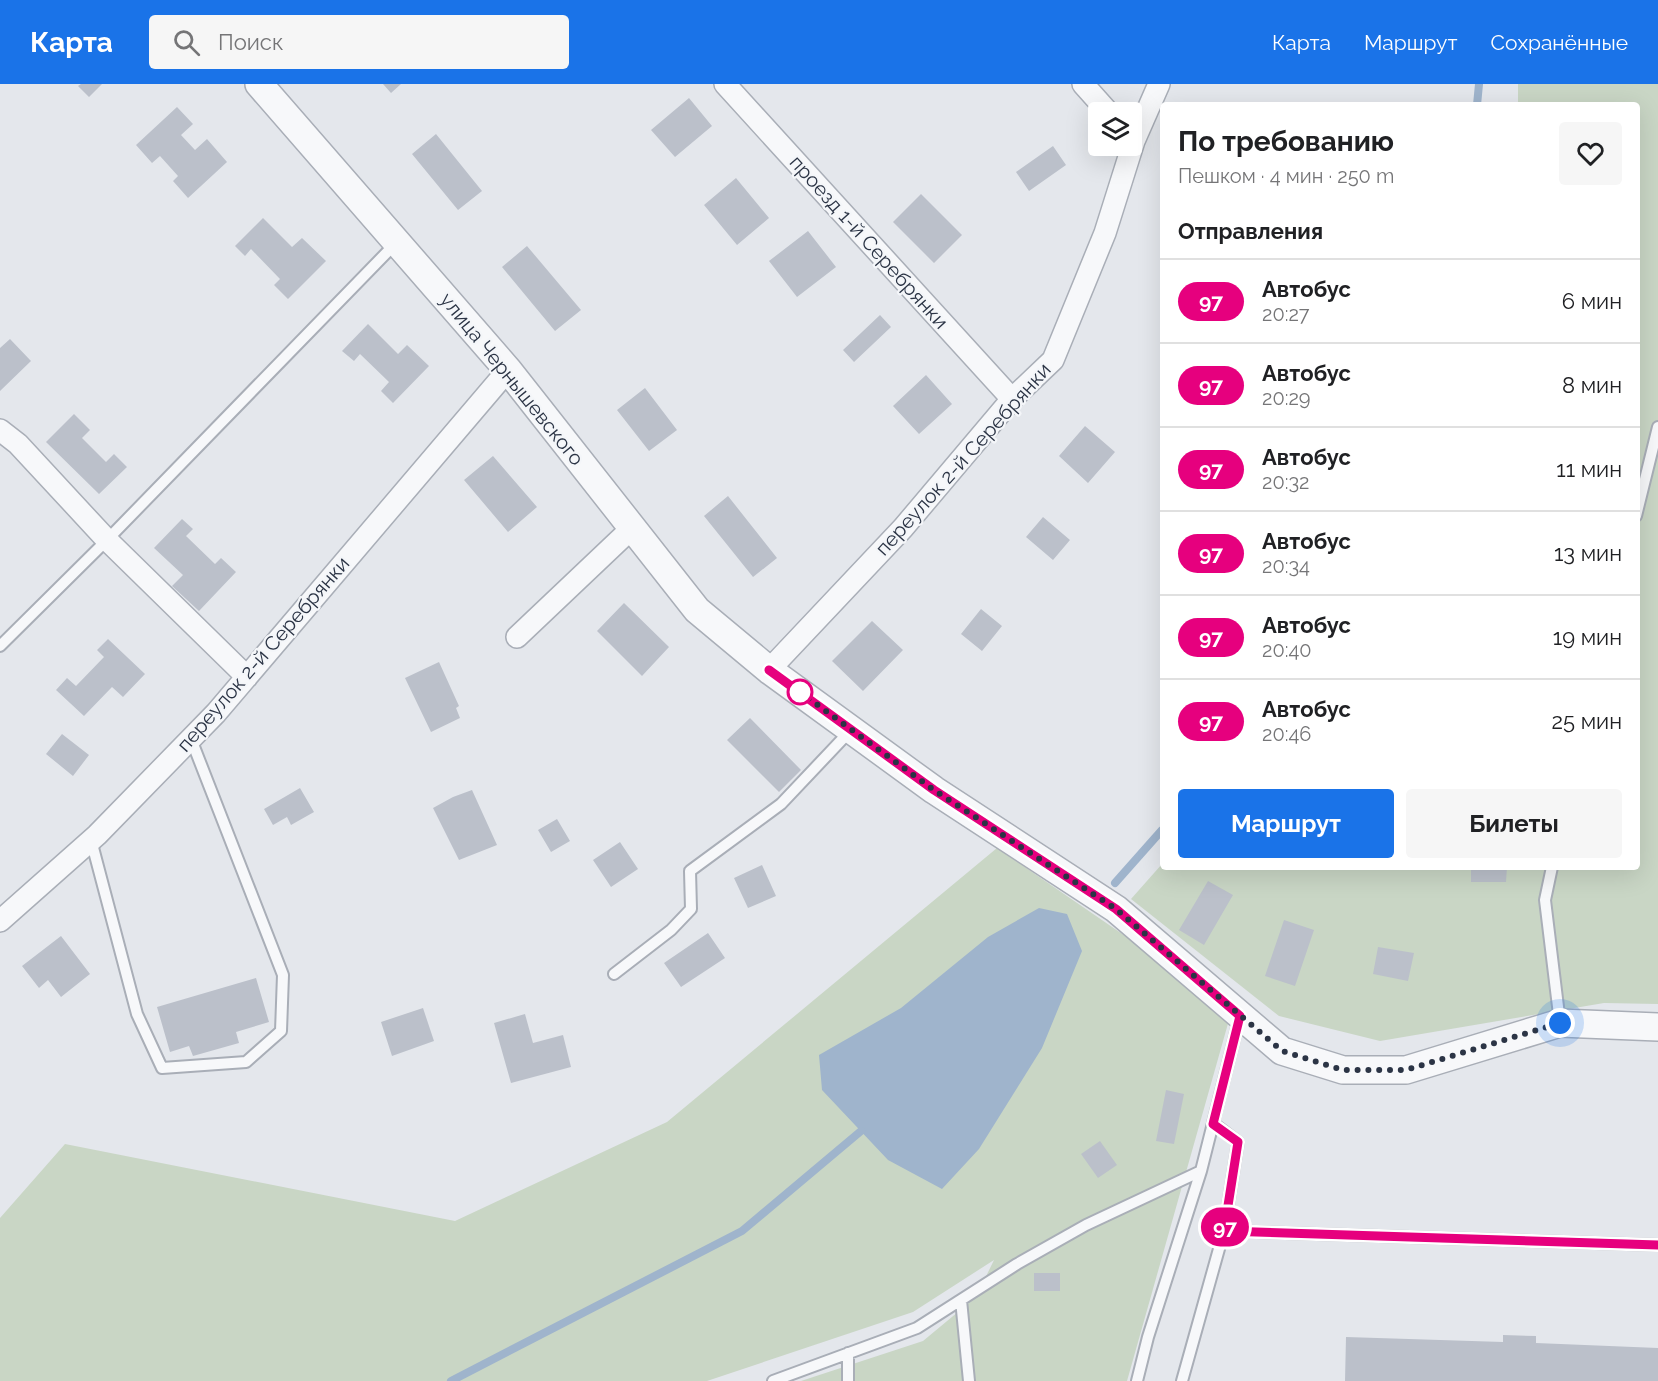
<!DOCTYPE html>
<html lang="ru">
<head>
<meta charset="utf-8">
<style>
  :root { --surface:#fff; --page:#f6f6f6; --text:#202124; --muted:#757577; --line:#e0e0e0; --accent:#1a73e8 }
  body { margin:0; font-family:Raleway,sans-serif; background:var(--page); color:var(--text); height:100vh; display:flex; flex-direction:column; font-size:22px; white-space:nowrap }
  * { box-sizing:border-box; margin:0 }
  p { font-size:20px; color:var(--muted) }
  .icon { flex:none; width:33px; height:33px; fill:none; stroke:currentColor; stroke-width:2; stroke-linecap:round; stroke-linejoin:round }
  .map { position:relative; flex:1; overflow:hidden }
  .details { position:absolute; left:1160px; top:18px; width:480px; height:768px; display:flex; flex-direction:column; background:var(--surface); border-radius:6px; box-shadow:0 6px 24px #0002 }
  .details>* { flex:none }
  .badge { padding:0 12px; border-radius:20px; font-size:21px; line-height:39px }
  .buttons { position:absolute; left:1088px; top:18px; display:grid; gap:12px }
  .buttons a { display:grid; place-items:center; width:54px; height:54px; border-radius:6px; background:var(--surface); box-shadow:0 6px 24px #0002; font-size:30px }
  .you { position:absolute; width:30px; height:30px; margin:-15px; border:4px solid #fff; border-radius:50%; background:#1a73e8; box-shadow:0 0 0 9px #1a73e833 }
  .map>.badge { position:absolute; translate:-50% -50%; box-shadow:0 0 0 3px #fff }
  h2 { padding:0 18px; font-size:22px; line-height:54px }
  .round { display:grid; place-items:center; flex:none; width:63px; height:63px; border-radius:6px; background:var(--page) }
  .summary { display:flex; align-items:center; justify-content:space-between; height:102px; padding:0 18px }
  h1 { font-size:28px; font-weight:700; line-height:45px }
  .primary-button { display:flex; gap:12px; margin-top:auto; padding:12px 18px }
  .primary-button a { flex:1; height:69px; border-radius:6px; background:var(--accent); color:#fff; font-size:24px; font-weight:700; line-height:69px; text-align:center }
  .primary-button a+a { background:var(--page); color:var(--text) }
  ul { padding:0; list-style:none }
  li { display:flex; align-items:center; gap:18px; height:84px; padding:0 18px; border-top:2px solid var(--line) }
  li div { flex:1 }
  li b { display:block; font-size:22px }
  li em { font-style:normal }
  li .badge { min-width:66px; font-weight:700; text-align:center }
  header { display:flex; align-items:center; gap:36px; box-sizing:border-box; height:84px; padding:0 30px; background:var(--accent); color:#fff }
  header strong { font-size:28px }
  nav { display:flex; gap:33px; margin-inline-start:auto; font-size:21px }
  .search { width:420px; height:54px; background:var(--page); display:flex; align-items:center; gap:15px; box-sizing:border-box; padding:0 21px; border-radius:6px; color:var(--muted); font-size:22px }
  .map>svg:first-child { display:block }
  .green { fill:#c9d6c5 }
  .water { fill:#9fb4cc }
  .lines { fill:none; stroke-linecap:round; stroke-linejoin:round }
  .stream { stroke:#9fb4cc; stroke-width:8 }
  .building { fill:#bbc0ca }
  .service-casing { stroke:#a9aeb7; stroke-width:14 }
  .minor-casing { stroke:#a9aeb7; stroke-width:24 }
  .tertiary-casing { stroke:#a9aeb7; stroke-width:30 }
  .service { stroke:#f7f8fa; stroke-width:10 }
  .minor { stroke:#f7f8fa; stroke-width:21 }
  .tertiary { stroke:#f7f8fa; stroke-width:27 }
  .line-casing { stroke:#fff; stroke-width:14 }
  .line { stroke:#e6007e; stroke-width:9 }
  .walk { stroke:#2b3445; stroke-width:6; stroke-dasharray:0 10.8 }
  .stop-dot { fill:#fff; stroke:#e6007e; stroke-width:3 }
  .labels { text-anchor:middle; stroke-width:4.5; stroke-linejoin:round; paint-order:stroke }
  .street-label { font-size:20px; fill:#2b3445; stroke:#f4f6f9 }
</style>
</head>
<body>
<header>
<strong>Карта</strong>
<div class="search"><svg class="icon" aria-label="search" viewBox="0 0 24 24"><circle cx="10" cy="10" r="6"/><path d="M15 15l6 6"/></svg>Поиск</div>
<nav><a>Карта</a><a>Маршрут</a><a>Сохранённые</a></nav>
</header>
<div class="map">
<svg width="1658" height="1297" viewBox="0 0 1658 1297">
  <rect width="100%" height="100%" fill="#e4e7ec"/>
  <path class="green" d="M1518,0H1658V920L1604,919L1380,957L1279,932L1131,815L1162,780V783H1636V21H1518Z
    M997,764L1147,867L1229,936L1127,1297H801L923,1257L976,1213L994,1176L913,1228L707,1297H0V1134L65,1060L455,1137L667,1038Z"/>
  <path class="water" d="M1039,824L1067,830L1082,867L1042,964L979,1065L942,1105L888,1076L822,1006L819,971L901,924L988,853Z"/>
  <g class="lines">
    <path class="stream" d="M1477,21L1479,0
      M1115,799L1162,746
      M451,1297L742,1147L861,1047"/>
  </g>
  <path class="building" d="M81,0H102L89,13L78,2Z
    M383,0H401L391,9Z
    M689,14L712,42L675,73L651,46Z
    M177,23L193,40L181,51L195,66L207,55L227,78L188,114L173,97L178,92L160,72L152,79L136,61Z
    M436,50L482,107L458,126L412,70Z
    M1053,62L1066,81L1029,107L1016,88Z
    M736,94L769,134L737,161L704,121Z
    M921,110L962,151L934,179L893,138Z
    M263,134L292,163L302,154L326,177L288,215L274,201L280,195L251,165L245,172L235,162Z
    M808,147L836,183L797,213L769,177Z
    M527,162L581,226L555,247L502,183Z
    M880,231L891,243L854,278L843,266Z
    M368,240L398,270L407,261L429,282L393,319L381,307L389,298L360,270L354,277L342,267Z
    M10,255L31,277L0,307V264Z
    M926,291L952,320L919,350L893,322Z
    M645,304L677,346L649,367L617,326Z
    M74,330L90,346L82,354L106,378L114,370L127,383L99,410L46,358Z
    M1085,342L1115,368L1088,399L1059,372Z
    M493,372L537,423L508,448L464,396Z
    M728,412L777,474L753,493L704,432Z
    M1043,433L1070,456L1053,476L1026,453Z
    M182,435L193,445L186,452L215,480L221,474L236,488L199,527L172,502L183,491L154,464Z
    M624,519L669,563L642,592L597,547Z
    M981,525L1002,542L982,567L961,550Z
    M872,537L903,566L863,607L832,577Z
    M108,555L145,590L123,613L112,603L84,632L56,606L67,594L76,602L104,573L97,566Z
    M439,578L459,622L456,624L460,634L431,648L405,594Z
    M750,634L801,686L779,708L727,656Z
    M62,650L89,671L73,692L46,670Z
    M300,704L314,728L291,741L287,733L273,741L264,725Z
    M472,706L497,761L459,776L433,724L453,713Z
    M557,735L570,757L551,768L538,746Z
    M620,758L638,785L611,803L593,776Z
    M762,781L776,812L748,824L734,794Z
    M1471,783H1507L1506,798H1471Z
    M1208,797L1233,811L1204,861L1179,846Z
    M1284,836L1314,846L1295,902L1265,892Z
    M708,849L725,874L681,903L664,879Z
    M61,852L90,890L61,913L48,896L39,904L22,882Z
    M1378,863L1414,869L1408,897L1373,890Z
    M256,894L269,938L236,948L239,959L193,972L189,962L170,968L157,923Z
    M423,924L434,957L392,972L381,938Z
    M525,930L533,959L563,951L571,983L511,999L494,939Z
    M1166,1006L1184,1010L1174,1060L1156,1057Z
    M1100,1057L1117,1081L1098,1094L1081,1070Z
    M1034,1189H1060V1207H1034Z
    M1503,1251L1536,1252V1259L1658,1264V1297H1345L1346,1253L1503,1258Z"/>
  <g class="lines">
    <defs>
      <path id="service" d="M1636,432L1658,343
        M0,562L107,456L397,158
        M91,756L137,930L162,984L246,978L281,947L283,891L191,655
        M1552,783L1545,816L1560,939
        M614,890L671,846L691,825L690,787L781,720L851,646
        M1224,1147L1658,1161
        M961,1216L969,1297
        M848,1269V1297
        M773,1297L917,1244L1017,1180L1086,1141L1201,1087L1240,932
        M1137,1297L1148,1253L1201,1087
        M1182,1297L1224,1147L1238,1058L1213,1039"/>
      <path id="minor" d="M725,0L1012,315
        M1083,0L1108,28
        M0,346L18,360L107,456L247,593
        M517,553L632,444
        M769,586L903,444L1012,315L1053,276L1105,149L1134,57L1159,0
        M0,837L97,751L216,629L508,286"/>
      <path id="tertiary" d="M259,0L508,286L697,526L769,586L934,706L1116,825L1282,967L1343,986H1406L1560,939L1658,943"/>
    </defs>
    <use href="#service" class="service-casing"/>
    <use href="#minor" class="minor-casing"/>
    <use href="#tertiary" class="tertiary-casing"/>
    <use href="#service" class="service"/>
    <use href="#minor" class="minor"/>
    <use href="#tertiary" class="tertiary"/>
  </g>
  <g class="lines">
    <defs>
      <path id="line" d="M769,586L934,706L1116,825L1240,932L1213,1040L1238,1058L1224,1147L1658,1161"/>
    </defs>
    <use href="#line" class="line-casing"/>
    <use href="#line" class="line"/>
    <path class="walk" d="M800,608L934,706L1116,825L1282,967L1343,986H1406L1560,939"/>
  </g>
  <circle class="stop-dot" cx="800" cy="608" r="12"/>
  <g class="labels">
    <g class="street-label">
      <text transform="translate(869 158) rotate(48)" y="7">проезд 1-й Серебрянки</text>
      <text transform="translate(512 295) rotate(51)" y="7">улица Чернышевского</text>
      <text transform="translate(963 375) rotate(-48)" y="7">переулок 2-й Серебрянки</text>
      <text transform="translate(263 570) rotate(-49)" y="7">переулок 2-й Серебрянки</text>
    </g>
  </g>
</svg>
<div class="buttons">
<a><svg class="icon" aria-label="layers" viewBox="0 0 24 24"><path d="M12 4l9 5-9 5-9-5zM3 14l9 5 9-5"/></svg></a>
</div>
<div class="you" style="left:1560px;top:939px"></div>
<b class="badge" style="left:1225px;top:1143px;background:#e6007e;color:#fff">97</b>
<section class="details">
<div class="summary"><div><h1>По требованию</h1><p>Пешком · 4 мин · 250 m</p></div><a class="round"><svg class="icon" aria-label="heart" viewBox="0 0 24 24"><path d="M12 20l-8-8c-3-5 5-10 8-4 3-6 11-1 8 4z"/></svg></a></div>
<h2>Отправления</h2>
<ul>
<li><span class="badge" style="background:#e6007e;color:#fff">97</span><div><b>Автобус</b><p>20:27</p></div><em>6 мин</em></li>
<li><span class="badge" style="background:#e6007e;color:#fff">97</span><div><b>Автобус</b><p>20:29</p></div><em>8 мин</em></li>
<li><span class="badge" style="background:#e6007e;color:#fff">97</span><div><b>Автобус</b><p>20:32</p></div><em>11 мин</em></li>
<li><span class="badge" style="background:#e6007e;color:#fff">97</span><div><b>Автобус</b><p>20:34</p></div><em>13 мин</em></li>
<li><span class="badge" style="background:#e6007e;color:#fff">97</span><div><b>Автобус</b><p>20:40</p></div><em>19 мин</em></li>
<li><span class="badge" style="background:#e6007e;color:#fff">97</span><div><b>Автобус</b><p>20:46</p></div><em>25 мин</em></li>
</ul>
<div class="primary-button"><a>Маршрут</a><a>Билеты</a></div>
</section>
</div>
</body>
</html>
